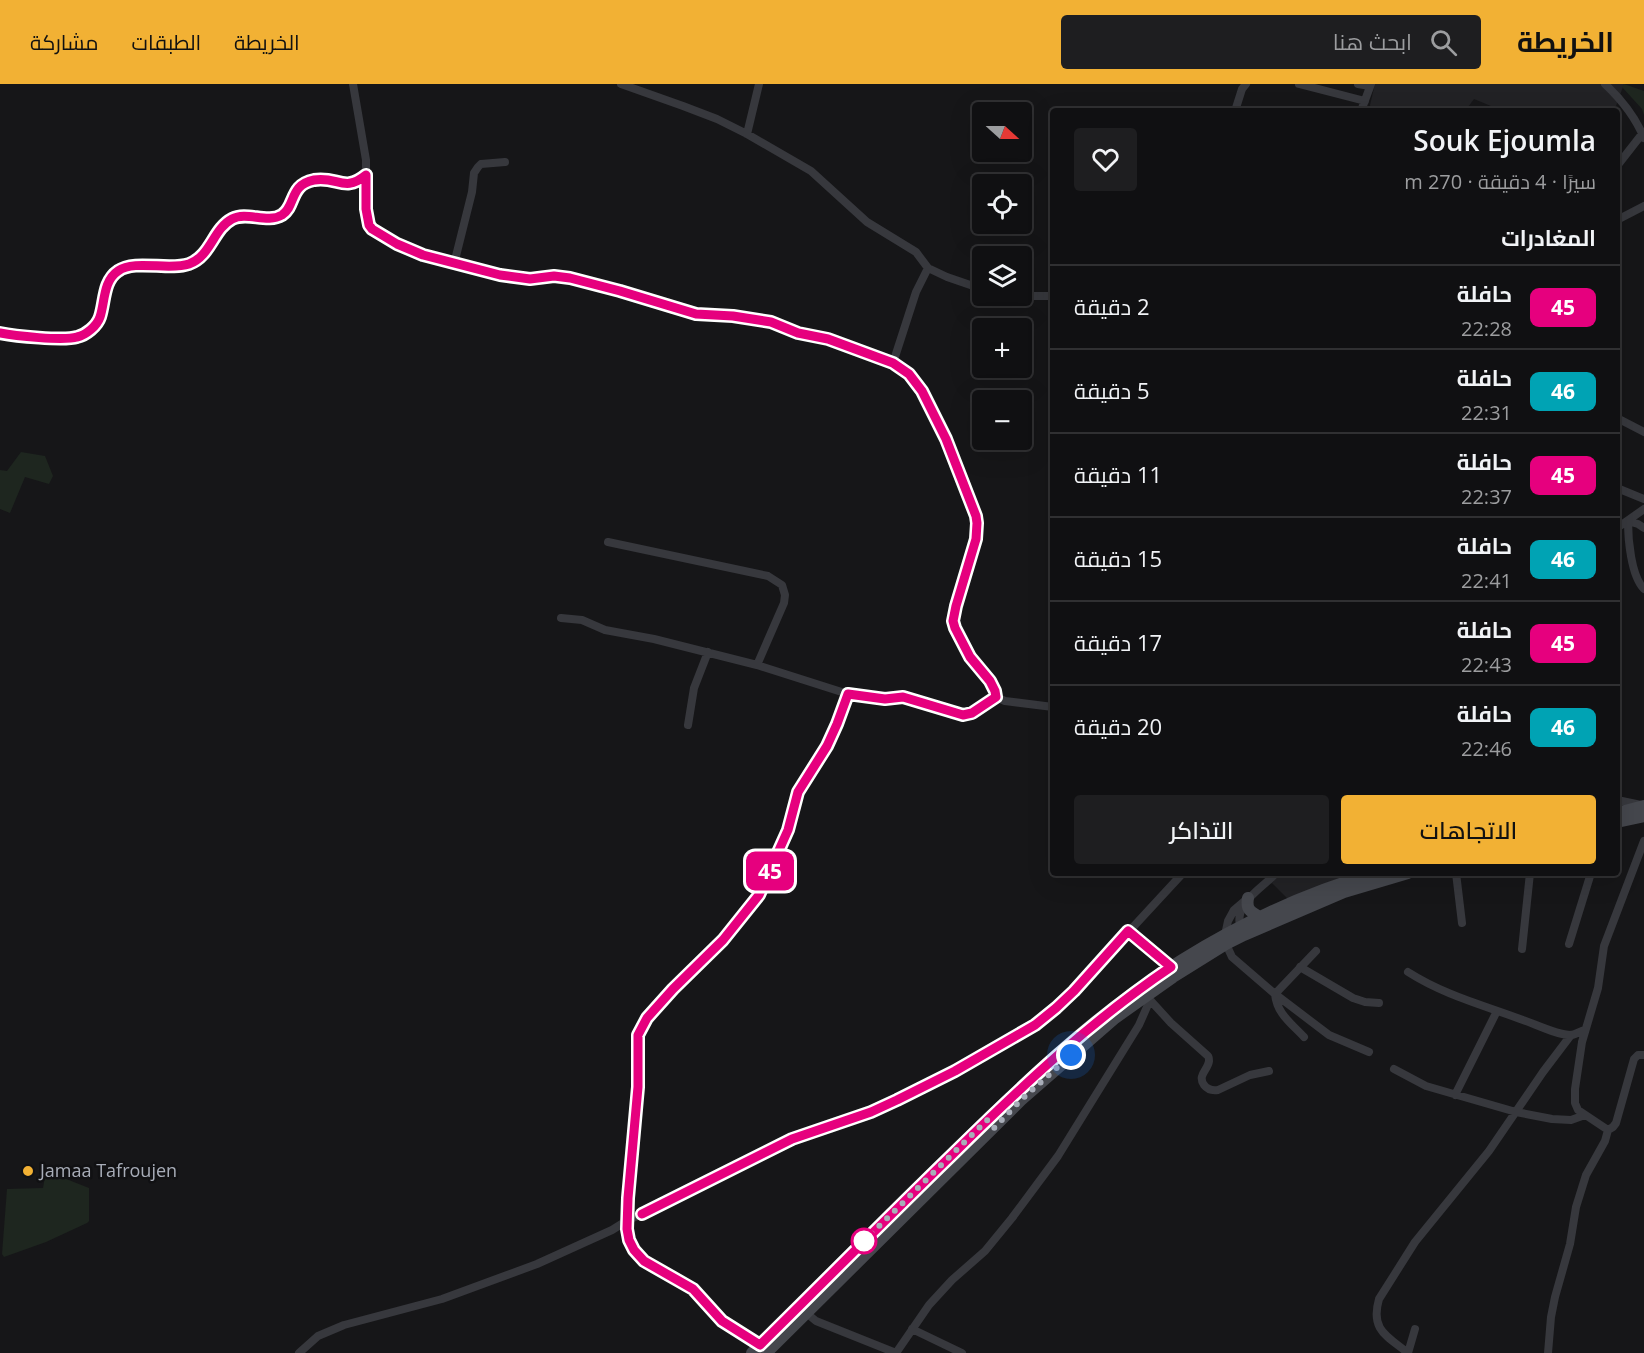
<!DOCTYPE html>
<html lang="ar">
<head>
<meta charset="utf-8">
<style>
  :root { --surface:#101012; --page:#1e1e20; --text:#f1f3f6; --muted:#9c9d9f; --line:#303032; --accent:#f2b134 }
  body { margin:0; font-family:"Open Sans",Cairo,sans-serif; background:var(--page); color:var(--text); direction:rtl; height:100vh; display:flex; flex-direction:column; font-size:22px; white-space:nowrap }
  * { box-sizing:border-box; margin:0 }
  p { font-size:20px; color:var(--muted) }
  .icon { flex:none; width:33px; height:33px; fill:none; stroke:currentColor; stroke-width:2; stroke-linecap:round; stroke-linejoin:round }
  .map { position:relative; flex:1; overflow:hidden; direction:ltr }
  .sheet { position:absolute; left:1050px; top:24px; width:570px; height:768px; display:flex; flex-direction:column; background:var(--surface); border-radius:6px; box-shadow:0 6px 24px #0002,0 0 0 2px var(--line); direction:rtl }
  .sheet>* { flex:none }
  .badge { padding:0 12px; border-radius:9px; font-size:21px; line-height:39px }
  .needle { width:39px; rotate:111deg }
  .controls { position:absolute; left:972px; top:18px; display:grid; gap:12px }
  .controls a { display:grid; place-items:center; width:60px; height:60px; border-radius:6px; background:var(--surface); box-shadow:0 6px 24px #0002,0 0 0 2px var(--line); font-size:30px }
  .you { position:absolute; width:30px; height:30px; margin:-15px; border:4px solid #fff; border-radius:50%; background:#1a73e8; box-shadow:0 0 0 9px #1a73e833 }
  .map>.badge { position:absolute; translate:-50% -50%; box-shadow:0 0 0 3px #fff }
  h2 { padding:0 24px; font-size:22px; line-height:54px }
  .round { display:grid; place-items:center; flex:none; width:63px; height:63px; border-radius:6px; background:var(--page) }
  .summary { display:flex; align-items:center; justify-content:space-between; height:102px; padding:0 24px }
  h1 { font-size:28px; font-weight:600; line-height:45px }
  .cta { display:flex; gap:12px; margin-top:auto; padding:12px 24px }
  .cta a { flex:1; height:69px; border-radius:6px; background:var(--accent); color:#111; font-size:24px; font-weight:600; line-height:69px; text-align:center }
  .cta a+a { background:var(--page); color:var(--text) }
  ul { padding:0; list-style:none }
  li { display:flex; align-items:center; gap:18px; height:84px; padding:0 24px; border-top:2px solid var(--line) }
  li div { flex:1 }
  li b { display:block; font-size:22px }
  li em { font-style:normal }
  li .badge { min-width:66px; font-weight:700; text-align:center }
  header { display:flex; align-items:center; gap:36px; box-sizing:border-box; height:84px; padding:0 30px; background:var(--accent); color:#111 }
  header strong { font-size:28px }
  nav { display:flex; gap:33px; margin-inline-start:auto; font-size:21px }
  .search { width:420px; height:54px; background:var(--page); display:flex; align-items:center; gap:15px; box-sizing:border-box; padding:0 21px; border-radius:6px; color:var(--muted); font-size:22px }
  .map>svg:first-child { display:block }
  .built { fill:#222225 }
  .green { fill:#1e261f }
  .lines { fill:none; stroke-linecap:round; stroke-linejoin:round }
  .minor { stroke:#37383d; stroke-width:8 }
  .secondary { stroke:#45474d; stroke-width:12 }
  .line-casing { stroke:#fff; stroke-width:14 }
  .line { stroke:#e6007e; stroke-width:9 }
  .walk { stroke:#a8adb8; stroke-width:6; stroke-dasharray:0 10.8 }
  .poi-dot { fill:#f2b134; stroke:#111113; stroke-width:2 }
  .stop-dot { fill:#fff; stroke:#e6007e; stroke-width:3 }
  .labels { text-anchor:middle; stroke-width:5; stroke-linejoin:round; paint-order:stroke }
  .poi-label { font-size:18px; fill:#a8adb8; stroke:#111113; text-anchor:start }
</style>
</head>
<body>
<header>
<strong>الخريطة</strong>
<div class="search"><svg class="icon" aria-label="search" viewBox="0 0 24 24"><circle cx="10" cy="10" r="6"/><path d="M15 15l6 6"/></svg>ابحث هنا</div>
<nav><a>الخريطة</a><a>الطبقات</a><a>مشاركة</a></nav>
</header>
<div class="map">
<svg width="1644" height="1269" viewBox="0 0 1644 1269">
  <rect width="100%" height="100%" fill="#161618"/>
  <path class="built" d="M1375,0H1624L1616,22L1612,27H1503L1474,15L1465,27H1372L1370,21Z
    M1280,789H1351L1288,815L1272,799Z"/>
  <path class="green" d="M1624,0L1644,7V31L1642,25L1622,3Z
    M21,368L45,372L53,392L49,400L25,393L10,429L0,425V386L7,387Z
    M46,1087L89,1104V1137L87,1139L46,1158L4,1173L2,1170L7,1105L43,1104Z"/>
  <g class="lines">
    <path class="minor" d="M353,0L366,76V125L369,141L372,145L397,160L423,171L454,180L500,191L530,195L560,192L620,207L696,230L733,232L771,238L798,249L828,255L893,279L909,290L922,307L946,355L976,432L977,439L976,455L956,522L953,537L955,544L970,573L990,597L995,607L996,613
      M621,0L683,22L717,35L747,50L811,87L867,138L916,168L928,184L947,193L982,205
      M1299,0L1365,17
      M1358,0L1370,2
      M1605,0C1622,16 1635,32 1644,54
      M1235,27L1242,5L1246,0
      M1361,27L1371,0
      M747,50L759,0
      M1617,82L1642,50
      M1617,136L1644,122
      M454,180L472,108L474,89L478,83L481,80L505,78
      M1014,212H1053
      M0,249C14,252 65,257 77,253C86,251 97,242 100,233C106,217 103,193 122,185C144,175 171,189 194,178C211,170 214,148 229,137C244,126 266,141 282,131C295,123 289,105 310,97C324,92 336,100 350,100C356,100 361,95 366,91
      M893,279L916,208L928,184
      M1617,334L1644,348
      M1617,404L1644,415
      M1617,444L1644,425
      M1644,444L1638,440L1628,437C1628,455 1631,492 1644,505
      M608,458L768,492L782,501L785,511L784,519L757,581
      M561,534L582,536L605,546L654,555L757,581L848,610L876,615L904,613L963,631L972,629L996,613L1005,617L1053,623
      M688,641L694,604L708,568
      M1617,716L1641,721
      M1456,789L1462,839
      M1248,814L1234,826L1228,837L1225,851L1226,860L1232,873L1275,910L1329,951L1369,968
      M1241,846C1232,819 1261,806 1276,789
      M1128,847L1171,883
      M1569,860L1591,789
      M1522,865L1530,789
      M1300,883L1353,914L1365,918L1379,919
      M1408,888C1444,911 1483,921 1523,936C1535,940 1559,952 1572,951C1576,950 1581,947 1585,946
      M1275,910L1316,867
      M1275,910C1277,930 1291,939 1304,953
      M1150,916L1171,939L1208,972C1209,973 1209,975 1209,977C1208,986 1197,991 1204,1001C1208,1006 1212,1007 1218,1006L1250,991L1269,987
      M1394,985L1426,1002L1516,1028L1552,1035L1571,1036L1585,1031
      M1455,1011L1497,927
      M1608,1046L1578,1026L1575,1019V1005L1582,958L1598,904L1604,862L1644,757
      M804,1227L816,1237L896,1269L929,1221L952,1196L985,1167L1012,1134L1058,1072L1139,941L1150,916L1144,910
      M912,1245L962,1269
      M1415,1245L1408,1269C1387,1252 1370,1246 1379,1215L1415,1158L1489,1067L1543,988L1571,951
      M760,1261L722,1237L693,1205L644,1177L634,1166L629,1156L627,1145L628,1115L638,1003L637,951L647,934L673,905L723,856L759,811L785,753L798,709L827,662L837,640L848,610
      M299,1269L318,1252L344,1241L442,1215L537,1180L612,1146L628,1136L656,1124L792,1055L871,1028L955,987L1035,941L1074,907L1183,789
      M1548,1269L1551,1233L1555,1213L1570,1160L1576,1123L1586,1091L1605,1057L1608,1046L1613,1043L1616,1039L1634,975L1638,971H1644"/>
    <path class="secondary" d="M1617,729L1644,722
      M1617,738L1644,732
      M1248,814C1246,825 1250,828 1260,833
      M752,1269C819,1203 885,1136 952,1070C993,1030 1034,989 1078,952C1165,879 1265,821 1374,789
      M766,1269L1021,1016L1115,934L1173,893L1226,860L1244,851L1344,808L1408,789"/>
  </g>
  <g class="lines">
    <defs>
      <path id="line" d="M0,249C14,252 64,257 77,253C86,251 97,242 100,233C105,218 103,197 118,187C135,175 169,187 189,180C211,172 213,145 232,135C247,127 267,140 282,131C296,122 289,101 314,96C338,92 344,109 366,91V125L369,141L372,145L397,160L423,171L500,191L530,195L554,192L570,194L620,207L696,230L733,232L771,238L798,249L828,255L893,279L909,290L922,307L946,355L976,432L977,439L976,455L956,522L953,537L955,544L970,573L990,597L995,607L996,613L972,629L963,631L903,613L885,615L848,610L837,640L827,662L798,708L788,746L759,811L723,856L673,905L647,934L638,951V1003L628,1114L627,1145L629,1156L634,1166L644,1177L693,1205L722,1237L760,1261C825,1197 889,1132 954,1069C1022,1002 1091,937 1171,883L1128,847L1074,907L1056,924L1035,941L955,987L897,1016L871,1028L792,1055L642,1130"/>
    </defs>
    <use href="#line" class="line-casing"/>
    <use href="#line" class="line"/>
    <path class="walk" d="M864,1157L987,1036L994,1044L1021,1016L1071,971"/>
  </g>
  <circle class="poi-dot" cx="28" cy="1087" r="6"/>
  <circle class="stop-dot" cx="864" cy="1157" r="12"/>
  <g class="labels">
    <g class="poi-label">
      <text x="40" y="1093">Jamaa Tafroujen</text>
    </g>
  </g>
</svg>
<div class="controls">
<a><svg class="needle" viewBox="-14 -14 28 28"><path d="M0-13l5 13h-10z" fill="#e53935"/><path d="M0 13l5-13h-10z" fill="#9c9d9f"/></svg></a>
<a><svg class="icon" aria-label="locate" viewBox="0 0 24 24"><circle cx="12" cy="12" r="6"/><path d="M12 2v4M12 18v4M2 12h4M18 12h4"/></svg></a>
<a><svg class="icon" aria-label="layers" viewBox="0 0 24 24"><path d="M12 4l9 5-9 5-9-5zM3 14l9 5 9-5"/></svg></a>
<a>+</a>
<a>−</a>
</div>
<div class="you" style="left:1071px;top:971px"></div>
<b class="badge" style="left:770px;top:787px;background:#e6007e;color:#fff">45</b>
<section class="sheet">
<div class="summary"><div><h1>Souk Ejoumla</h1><p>سيرًا · 4 دقيقة · 270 m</p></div><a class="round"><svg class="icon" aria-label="heart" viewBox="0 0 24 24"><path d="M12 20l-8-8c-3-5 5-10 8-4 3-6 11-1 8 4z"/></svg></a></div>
<h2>المغادرات</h2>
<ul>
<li><span class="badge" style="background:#e6007e;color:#fff">45</span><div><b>حافلة</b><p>22:28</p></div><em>2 دقيقة</em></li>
<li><span class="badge" style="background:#00a3b4;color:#fff">46</span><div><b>حافلة</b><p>22:31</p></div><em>5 دقيقة</em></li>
<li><span class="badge" style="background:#e6007e;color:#fff">45</span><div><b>حافلة</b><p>22:37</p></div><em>11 دقيقة</em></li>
<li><span class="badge" style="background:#00a3b4;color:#fff">46</span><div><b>حافلة</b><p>22:41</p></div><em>15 دقيقة</em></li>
<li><span class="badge" style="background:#e6007e;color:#fff">45</span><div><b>حافلة</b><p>22:43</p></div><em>17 دقيقة</em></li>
<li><span class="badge" style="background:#00a3b4;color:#fff">46</span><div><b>حافلة</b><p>22:46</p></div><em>20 دقيقة</em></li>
</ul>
<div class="cta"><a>الاتجاهات</a><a>التذاكر</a></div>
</section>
</div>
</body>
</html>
